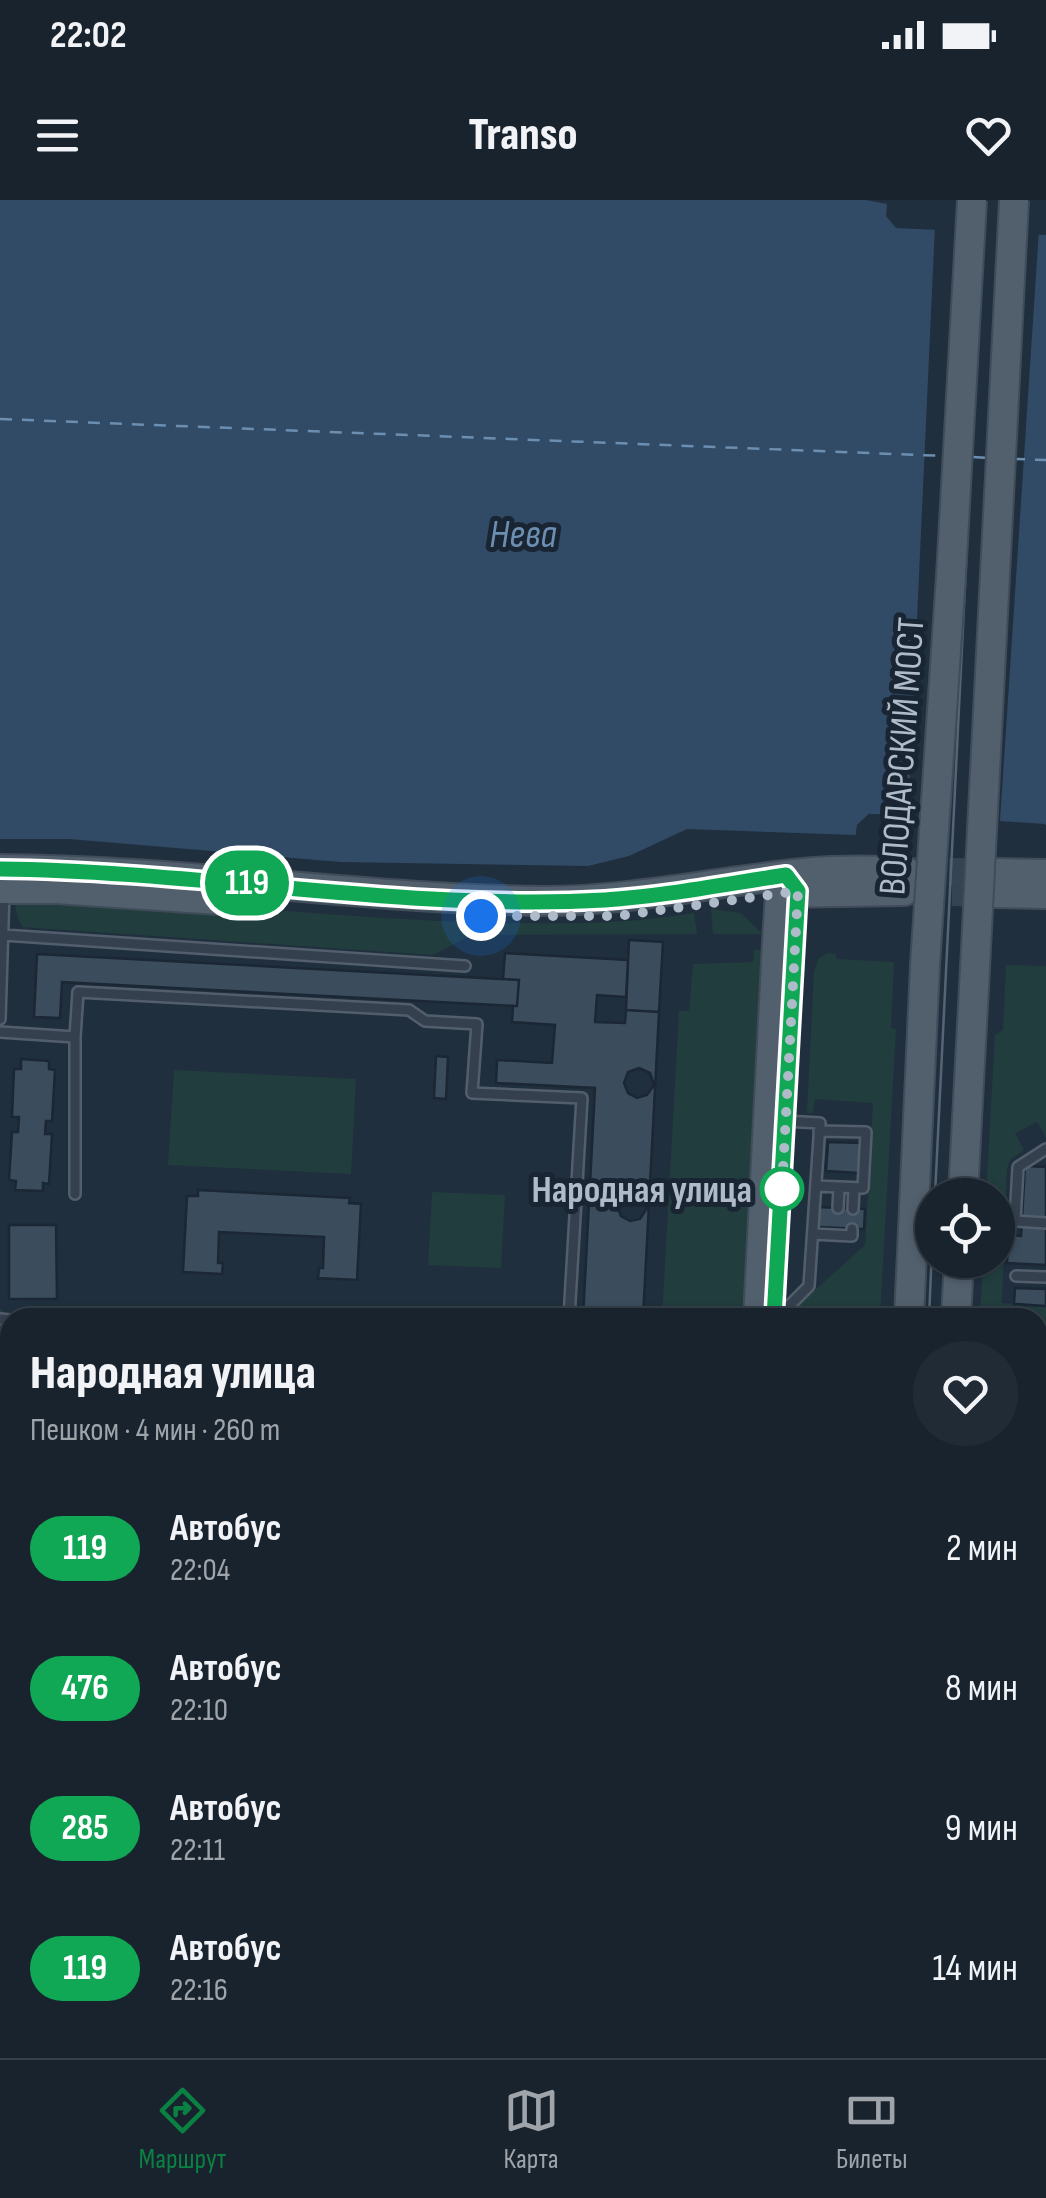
<!DOCTYPE html>
<html lang="ru">
<head>
<meta charset="utf-8">
<style>
  :root { --surface:#18232e; --page:#212b36; --text:#f1f3f6; --muted:#9fa4aa; --line:#36404a; --accent:#0b8043 }
  body { margin:0; font-family:"Sofia Sans Condensed",sans-serif; background:var(--page); color:var(--text); height:100vh; display:flex; flex-direction:column; font-size:38px; white-space:nowrap }
  * { box-sizing:border-box; margin:0 }
  p { font-size:32px; color:var(--muted) }
  .icon { flex:none; width:55px; height:55px; fill:none; stroke:currentColor; stroke-width:2; stroke-linecap:round; stroke-linejoin:round }
  .map { position:relative; flex:1; overflow:hidden }
  .sheet { position:absolute; left:0px; top:1108px; width:1048px; height:752px; display:flex; flex-direction:column; background:var(--surface); border-radius:30px 30px 0 0; box-shadow:0 2px 8px #0004,0 0 0 2px var(--line) }
  .sheet>* { flex:none }
  .badge { padding:0 20px; border-radius:32px; font-size:35px; line-height:65px }
  .controls { position:absolute; left:915px; top:978px; display:grid; gap:20px }
  .controls a { display:grid; place-items:center; width:100px; height:100px; border-radius:50%; background:var(--surface); box-shadow:0 2px 8px #0004,0 0 0 2px var(--line); font-size:50px }
  .you { position:absolute; width:50px; height:50px; margin:-25px; border:8px solid #fff; border-radius:50%; background:#1a73e8; box-shadow:0 0 0 15px #1a73e833 }
  .map>.badge { position:absolute; translate:-50% -50%; box-shadow:0 0 0 5px #fff }
  .round { display:grid; place-items:center; flex:none; width:105px; height:105px; border-radius:52px; background:var(--page) }
  .overview { display:flex; align-items:center; justify-content:space-between; height:170px; padding:0 30px }
  h1 { font-size:48px; font-weight:800; line-height:75px }
  ul { padding:0; list-style:none }
  li { display:flex; align-items:center; gap:30px; height:140px; padding:0 30px }
  li div { flex:1 }
  li b { display:block; font-size:38px }
  li em { font-style:normal }
  li .badge { min-width:110px; font-weight:700; text-align:center }
  .status { display:flex; justify-content:space-between; align-items:center; height:70px; padding:0 50px; background:var(--surface); direction:ltr }
  .status svg { height:28px; fill:currentColor }
  header { display:flex; justify-content:space-between; align-items:center; height:130px; padding:0 30px; background:var(--surface); font-size:45px; font-weight:800 }
  .tabs { display:flex; justify-content:space-around; align-items:center; height:140px; border-top:2px solid var(--line); background:var(--surface); font-size:28px; color:var(--muted) }
  .tabs a { display:grid; justify-items:center; gap:5px }
  .tabs .current { color:var(--accent) }
  .map>svg:first-child { display:block }
  .medical { fill:#2d2d3e }
  .green { fill:#223d3e }
  .water { fill:#314b67 }
  .pier { fill:#202f3d }
  .lines { fill:none; stroke-linecap:round; stroke-linejoin:round }
  .ferry { stroke:#6c8eb0; stroke-width:2.5; stroke-dasharray:12 10; stroke-linecap:butt }
  .building { fill:#3b4d5d; stroke:#1b2734; stroke-width:2.5; fill-rule:evenodd }
  .primary-tunnel { stroke:#354452; stroke-width:28; stroke-dasharray:28 14; stroke-linecap:butt }
  .lane-casing { stroke:#525e6b; stroke-width:14 }
  .street-casing { stroke:#525e6b; stroke-width:22 }
  .primary-casing { stroke:#404c59; stroke-width:32 }
  .lane { stroke:#34404d; stroke-width:9 }
  .street { stroke:#34404d; stroke-width:18 }
  .primary { stroke:#525f6d; stroke-width:28 }
  .tram { stroke:#556575; stroke-width:2.5 }
  .primary-bridge-casing { stroke:#404c59; stroke-width:32; stroke-linecap:butt }
  .primary-bridge { stroke:#525f6d; stroke-width:28 }
  .line-casing { stroke:#fff; stroke-width:22 }
  .line { stroke:#10a855; stroke-width:15 }
  .walk { stroke:#afbbc9; stroke-width:10; stroke-dasharray:0 18 }
  .stop-dot { fill:#fff; stroke:#10a855; stroke-width:5 }
  .labels { text-anchor:middle; stroke-width:10; stroke-linejoin:round; paint-order:stroke }
  .street-label { font-size:38px; fill:#afbbc9; stroke:#192532 }
  .stop-label { font-size:38px; font-weight:bold; fill:#afbbc9; stroke:#192532; text-anchor:end }
  .water-label { font-size:40px; font-style:italic; fill:#6c8eb0; stroke:#192532 }
</style>
</head>
<body>
<div class="status"><b>22:02</b><svg viewBox="0 0 49 12"><path d="M0 12V9h3v3zM5 12V6h3v6zM10 12V3h3v9zM15 12V0h3v12zM26 1h20v11H26zM47 4h2v5h-2z"/></svg></div>
<header><svg class="icon" aria-label="menu" viewBox="0 0 24 24"><path d="M4 6h16M4 12h16M4 18h16"/></svg>Transo<svg class="icon" aria-label="heart" viewBox="0 0 24 24"><path d="M12 20l-8-8c-3-5 5-10 8-4 3-6 11-1 8 4z"/></svg></header>
<div class="map">
<svg width="1046" height="1858" viewBox="0 0 1046 1858">
  <rect width="100%" height="100%" fill="#202f3d"/>
  <path class="medical" d="M372,1850H502L503,1858H310Z"/>
  <path class="green" d="M15,696C165,697 315,717 465,722C543,724 618,726 694,713L697,734L471,735L433,755L22,727L16,712Z
    M711,709L741,713L763,734H713Z
    M754,750H767L746,1117L662,1118L679,811H689L693,764L753,762Z
    M828,753L836,754V759L894,762L891,828L896,829L880,1117H797V1107L802,1102L865,1045L873,903L815,899L813,913H807L814,771L819,758Z
    M1006,765L1046,766V937L1037,922L1015,933L1024,950L1011,959L1007,968L1002,1103L1046,1107V1227L1038,1234V1118L980,1117L983,1060H998V995H986L995,835L1003,830Z
    M174,870L356,879L351,974L168,965Z
    M432,992L505,995L501,1068L428,1065Z
    M0,1109L6,1114L23,1113L26,1117L10,1118V1154L0,1160Z
    M0,1212L10,1218V1389L0,1392Z
    M1046,1334V1397L1038,1396V1342Z
    M10,1413V1488L0,1492V1416Z
    M10,1513V1709L0,1703V1518Z
    M0,1779L10,1780V1850H311L312,1857L0,1858Z
    M442,1850H497L498,1858H395L394,1854Z"/>
  <path class="water" d="M0,0H866L887,4L886,16L896,28L1046,35V625L869,614L857,625L856,635L687,629L629,656L588,666L341,662L69,639H0Z
    M10,1154V1218L0,1212V1160Z"/>
  <path class="pier" d="M935,25L1039,30L1000,621L1045,624L1046,630L871,620L862,627L861,635H856L857,625L869,614L908,616Z"/>
  <g class="lines">
    <path class="ferry" d="M0,219L945,256
      M973,257L990,258
      M1013,259L1046,260"/>
  </g>
  <path class="building" d="M629,740L663,742L659,812L626,810Z
    M505,753L628,760L626,797L597,795L595,822L625,823L626,810L659,812L643,1118H583L595,888L496,883L497,860L552,863L555,825L512,822L513,806H517L519,780L503,779ZM639,868L650,873L654,885L647,895L637,898L628,893L624,883L628,872ZM632,991L643,997L647,1008L640,1019L630,1021L621,1016L617,1006L621,996Z
    M37,754L519,780L517,806L62,782L60,818L34,817Z
    M436,856L448,857L446,899L434,898Z
    M21,859L49,861V869L55,870L52,921H46L45,934H52L49,984L43,983V991L15,990L16,981L9,980L12,932H18L19,917H12L14,869H21Z
    M828,942L861,943L859,973L826,971Z
    M1025,966L1046,967V1065L1007,1063L1008,1035L1021,1036Z
    M198,990L350,998L349,1003L361,1004L357,1080L318,1078L319,1068H323L324,1037L219,1032L218,1063H223L222,1074L183,1072L187,996H198Z
    M817,1007L865,1009L864,1029L816,1027Z
    M9,1025H56L57,1099H9Z
    M1015,1088L1046,1089V1106L1014,1104Z
    M1040,1640L1046,1641V1666H1039Z
    M763,1850H806L805,1858H763Z
    M997,1850H1028V1858H996Z"/>
  <g class="lines">
    <path class="primary-tunnel" d="M907,671L996,673
      M910,691L994,693"/>
    <defs>
      <path id="lane" d="M3,735L465,766
        M0,819L4,692
        M0,832L75,837L78,792L409,810L425,821L477,824L472,893L582,898L569,1118
        M75,837V994
        M1046,949L1018,967L1015,1021L1046,1023
        M816,986L863,988L866,932L819,931
        M838,1008L839,987
        M853,1009L854,988
        M813,1034L852,1036V1029
        M1016,1076L1046,1077
        M777,1118L809,1086L820,923L785,921
        M0,1119L10,1120
        M1038,1404L1046,1405
        M1046,1573L1043,1621H1046
        M1038,1750H1046
        M550,1850L551,1858
        M745,1858V1850"/>
      <path id="street" d="M829,1858L830,1850
        M959,1858V1850"/>
      <path id="primary" d="M0,669C182,670 362,699 544,701C635,701 723,680 814,672C844,669 875,671 905,671
        M996,673L1046,674
        M0,689H56L234,701
        M780,693L904,691
        M994,693L1046,694
        M963,995L975,768
        M758,1118L777,742L780,693L785,677
        M909,1118L925,765
        M956,1118L959,1060
        M1038,1265L1046,1262
        M1038,1300L1046,1293
        M872,1858V1850
        M915,1858V1850"/>
    </defs>
    <use href="#lane" class="lane-casing"/>
    <use href="#street" class="street-casing"/>
    <use href="#primary" class="primary-casing"/>
    <use href="#lane" class="lane"/>
    <use href="#street" class="street"/>
    <use href="#primary" class="primary"/>
    <path class="tram" d="M935,995L984,0
      M929,1118L932,1049
      M901,1858L902,1850"/>
    <defs>
      <path id="primary-bridge" d="M925,765L951,376L972,0
        M975,768L1014,0"/>
    </defs>
    <use href="#primary-bridge" class="primary-bridge-casing"/>
    <use href="#primary-bridge" class="primary-bridge"/>
  </g>
  <g class="lines">
    <defs>
      <path id="line" d="M0,669C202,671 403,711 605,700C666,696 726,684 786,675L798,691L774,1118"/>
    </defs>
    <use href="#line" class="line-casing"/>
    <use href="#line" class="line"/>
    <path class="walk" d="M481,716H618L798,691L782,989"/>
  </g>
  <circle class="stop-dot" cx="782" cy="989" r="20"/>
  <g class="labels">
    <g class="street-label">
      <text transform="translate(901 556) rotate(-86)" y="13">ВОЛОДАРСКИЙ МОСТ</text>
    </g>
    <g class="stop-label">
      <text x="752" y="1002">Народная улица</text>
    </g>
    <g class="water-label">
      <text x="523" y="347">Нева</text>
    </g>
  </g>
</svg>
<div class="controls">
<a><svg class="icon" aria-label="locate" viewBox="0 0 24 24"><circle cx="12" cy="12" r="6"/><path d="M12 2v4M12 18v4M2 12h4M18 12h4"/></svg></a>
</div>
<div class="you" style="left:481px;top:716px"></div>
<b class="badge" style="left:247px;top:683px;background:#10a855;color:#fff">119</b>
<section class="sheet">
<div class="overview"><div><h1>Народная улица</h1><p>Пешком · 4 мин · 260 m</p></div><a class="round"><svg class="icon" aria-label="heart" viewBox="0 0 24 24"><path d="M12 20l-8-8c-3-5 5-10 8-4 3-6 11-1 8 4z"/></svg></a></div>
<ul>
<li><span class="badge" style="background:#10a855;color:#fff">119</span><div><b>Автобус</b><p>22:04</p></div><em>2 мин</em></li>
<li><span class="badge" style="background:#10a855;color:#fff">476</span><div><b>Автобус</b><p>22:10</p></div><em>8 мин</em></li>
<li><span class="badge" style="background:#10a855;color:#fff">285</span><div><b>Автобус</b><p>22:11</p></div><em>9 мин</em></li>
<li><span class="badge" style="background:#10a855;color:#fff">119</span><div><b>Автобус</b><p>22:16</p></div><em>14 мин</em></li>
</ul>
</section>
</div>
<nav class="tabs">
<a class="current"><svg class="icon" aria-label="directions" viewBox="0 0 24 24"><path d="M12 3l9 9-9 9-9-9zM9 14v-3h6M13 9l2 2-2 2"/></svg>Маршрут</a>
<a><svg class="icon" aria-label="map" viewBox="0 0 24 24"><path d="M3 6l6-2 6 2 6-2v14l-6 2-6-2-6 2zM9 4v14M15 6v14"/></svg>Карта</a>
<a><svg class="icon" aria-label="tickets" viewBox="0 0 24 24"><path d="M3 7h18v10H3zM15 7v10"/></svg>Билеты</a>
</nav>
</body>
</html>
